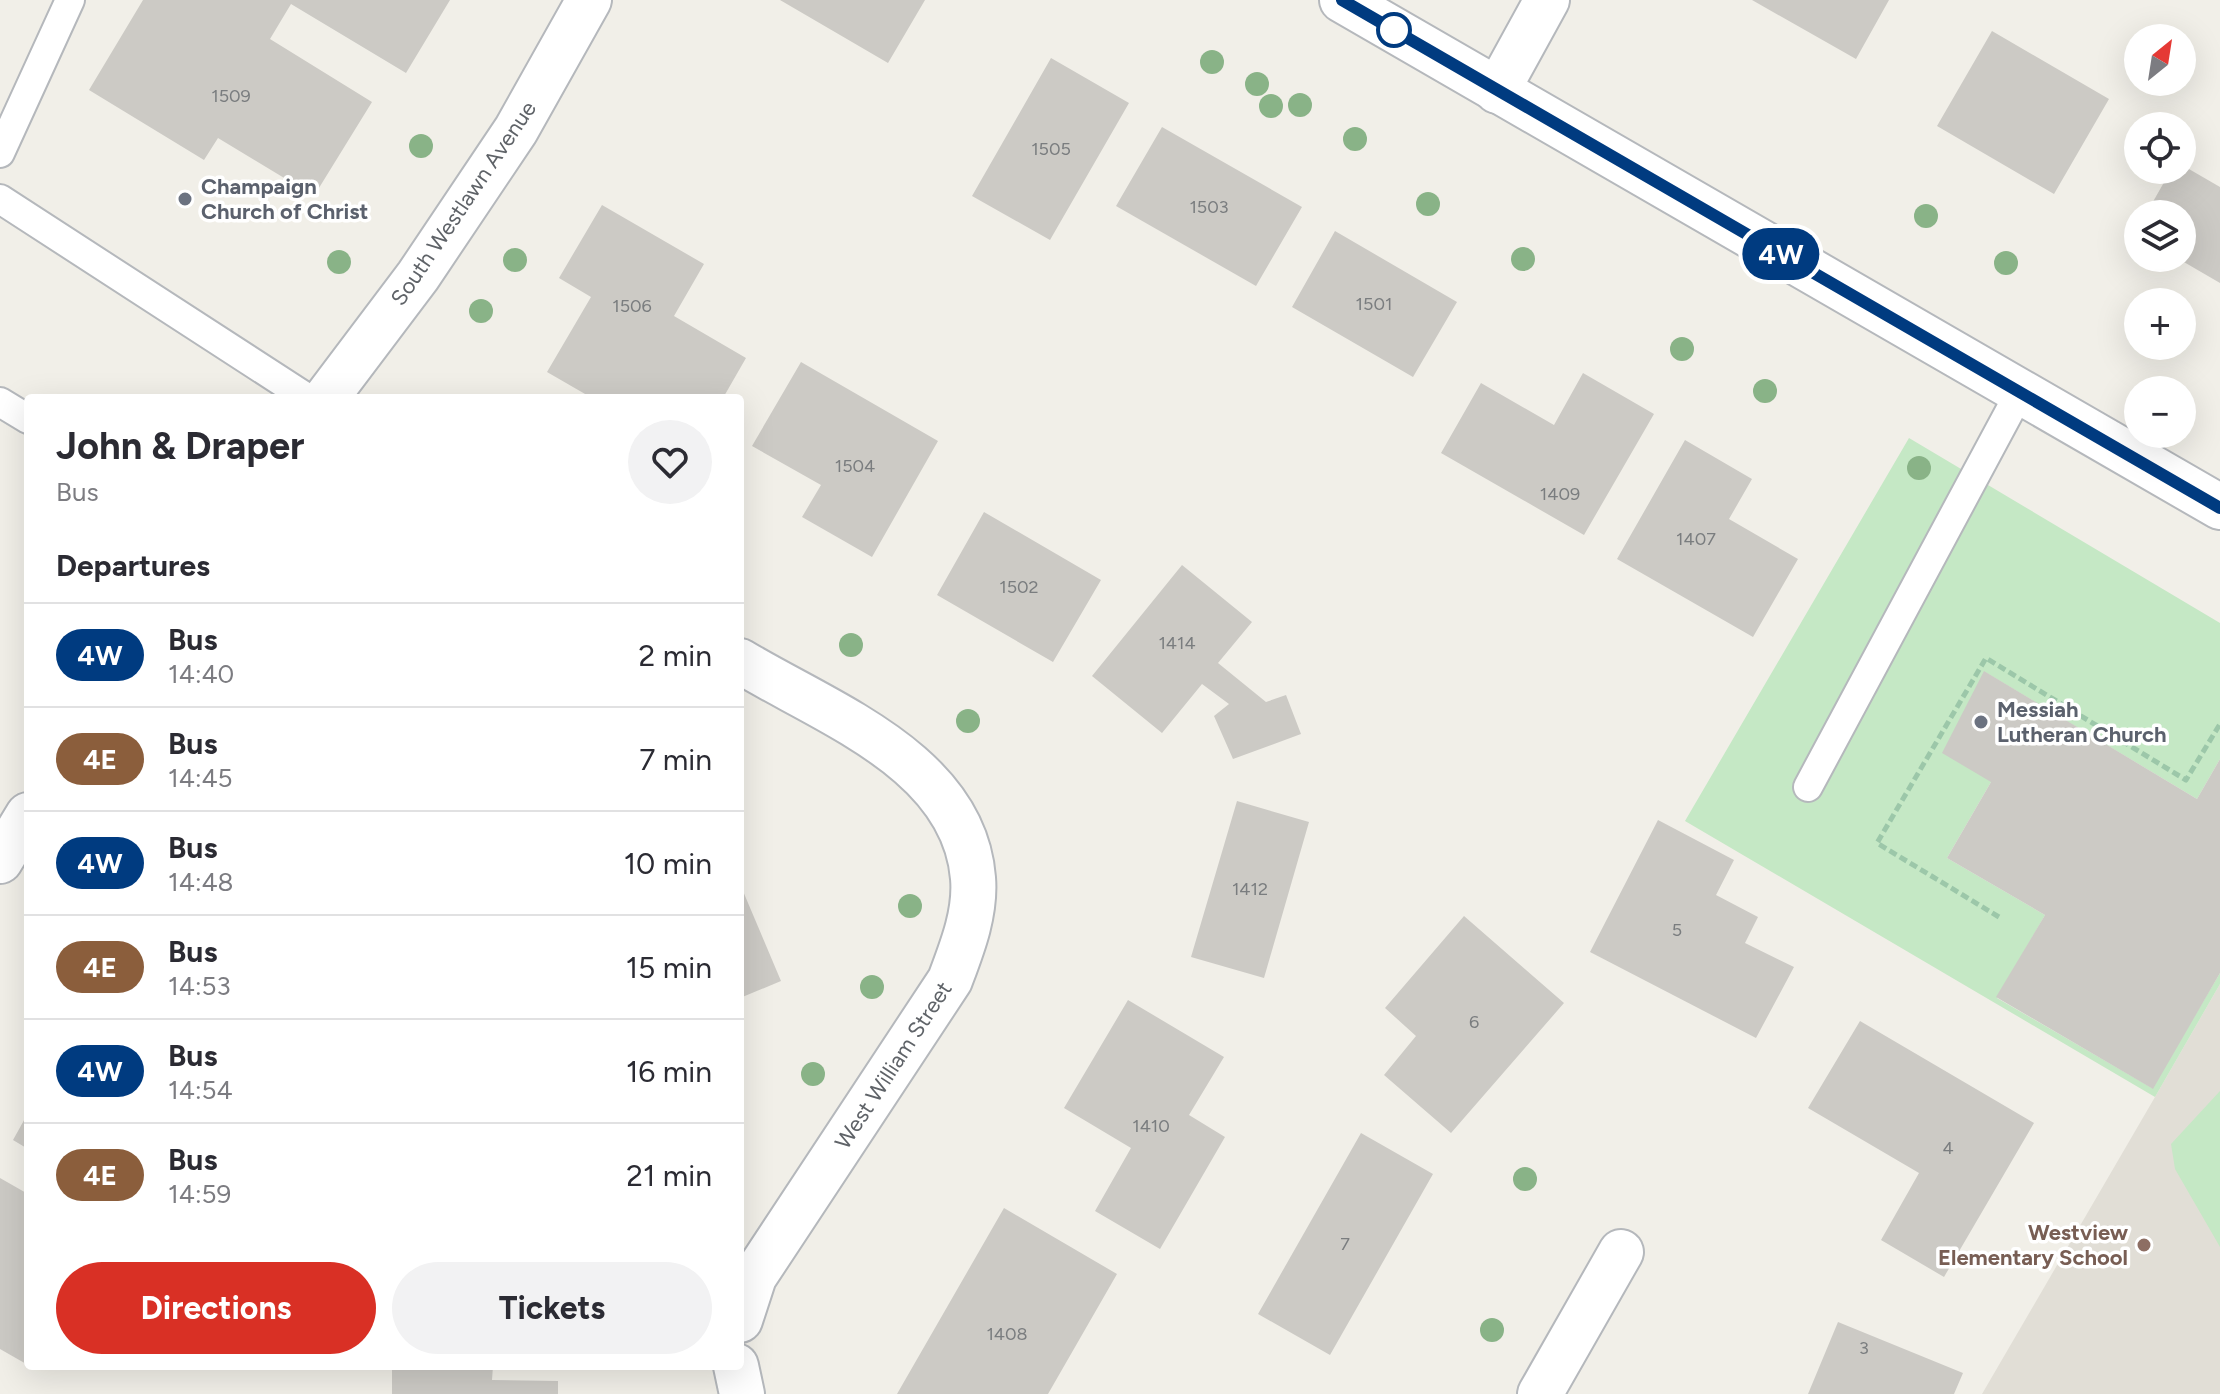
<!DOCTYPE html>
<html lang="en">
<head>
<meta charset="utf-8">
<style>
  :root { --surface:#fff; --page:#f2f2f3; --text:#2b2b33; --muted:#7c7c81; --line:#e1e1e2; --accent:#d93025 }
  body { margin:0; font-family:Figtree,sans-serif; background:var(--page); color:var(--text); height:100vh; display:flex; flex-direction:column; font-size:30px; white-space:nowrap }
  * { box-sizing:border-box; margin:0 }
  p { font-size:26px; color:var(--muted) }
  .icon { flex:none; width:44px; height:44px; fill:none; stroke:currentColor; stroke-width:2; stroke-linecap:round; stroke-linejoin:round }
  .map { position:relative; flex:1; overflow:hidden }
  .drawer { position:absolute; left:24px; top:394px; width:720px; height:976px; display:flex; flex-direction:column; background:var(--surface); border-radius:8px; box-shadow:0 8px 32px #0002 }
  .drawer>* { flex:none }
  .badge { padding:0 16px; border-radius:26px; font-size:28px; line-height:52px }
  .needle { width:52px; rotate:30deg }
  .controls { position:absolute; left:2124px; top:24px; display:grid; gap:16px }
  .controls a { display:grid; place-items:center; width:72px; height:72px; border-radius:50%; background:var(--surface); box-shadow:0 8px 32px #0002; font-size:40px }
  .map>.badge { position:absolute; translate:-50% -50%; box-shadow:0 0 0 4px #fff }
  h2 { padding:0 32px; font-size:30px; line-height:72px }
  .round { display:grid; place-items:center; flex:none; width:84px; height:84px; border-radius:42px; background:var(--page) }
  .overview { display:flex; align-items:center; justify-content:space-between; height:136px; padding:0 32px }
  h1 { font-size:38px; font-weight:700; line-height:60px }
  .primary-button { display:flex; gap:16px; margin-top:auto; padding:16px 32px }
  .primary-button a { flex:1; height:92px; border-radius:48px; background:var(--accent); color:#fff; font-size:32px; font-weight:700; line-height:92px; text-align:center }
  .primary-button a+a { background:var(--page); color:var(--text) }
  ul { padding:0; list-style:none }
  li { display:flex; align-items:center; gap:24px; height:104px; padding:0 32px; border-top:2px solid var(--line) }
  li div { flex:1 }
  li b { display:block; font-size:30px }
  li em { font-style:normal }
  li .badge { min-width:88px; font-weight:700; text-align:center }
  .map>svg:first-child { display:block }
  .education { fill:#e1ded6 }
  .green { fill:#c5e8c5 }
  .building { fill:#cccac5 }
  .lines { fill:none; stroke-linecap:round; stroke-linejoin:round }
  .service-casing { stroke:#b5b8bc; stroke-width:32 }
  .minor-casing { stroke:#b5b8bc; stroke-width:48 }
  .tertiary-casing { stroke:#b5b8bc; stroke-width:48 }
  .path { stroke:#9cc7a9; stroke-width:5; stroke-dasharray:8 4; stroke-linecap:butt }
  .service { stroke:#fff; stroke-width:28 }
  .minor { stroke:#fff; stroke-width:44 }
  .tertiary { stroke:#fff; stroke-width:44 }
  .tree { fill:#89b387 }
  .line-casing { stroke:#fff; stroke-width:18 }
  .line { stroke:#003b80; stroke-width:12 }
  .stop-dot { fill:#fff; stroke:#003b80; stroke-width:4 }
  .worship-dot { fill:#6b7280; stroke:#fff; stroke-width:3 }
  .education-dot { fill:#8d6e63; stroke:#fff; stroke-width:3 }
  .labels { text-anchor:middle; stroke-width:7; stroke-linejoin:round; paint-order:stroke }
  .number-label { font-size:18px; fill:#7a7d7f }
  .worship-label { font-size:22px; font-weight:bold; fill:#5b616d; stroke:#fff; text-anchor:start }
  .street-label { font-size:22px; fill:#5f6368; stroke:#fff }
  .education-label { font-size:22px; font-weight:bold; fill:#785e54; stroke:#fff; text-anchor:end }
</style>
</head>
<body>
<div class="map">
<svg width="2220" height="1394" viewBox="0 0 2220 1394">
  <rect width="100%" height="100%" fill="#f1efe8"/>
  <path class="education" d="M2220,984V1394H1982L2155,1097Z"/>
  <path class="green" d="M1909,438L2220,623V759L2197,799L1985,672L1991,782L1947,858L2045,915L1997,998L2152,1088L2220,973V984L2155,1097L1685,821Z
    M2220,1091V1247L2175,1169L2171,1144Z"/>
  <path class="building" d="M143,0H450L406,73L291,4L270,39L372,102L314,196L218,138L204,160L89,90Z
    M780,0H925L888,63Z
    M1752,0H1889L1856,59Z
    M1992,31L2109,99L2054,194L1937,126Z
    M1051,58L1129,103L1050,240L972,196Z
    M1162,127L1302,207L1256,286L1116,206Z
    M2182,165L2220,187V283L2177,258H2182V214H2146L2171,170H2182Z
    M602,205L704,264L674,316L746,358L723,398H592L547,372L591,297L559,278Z
    M1335,231L1457,302L1413,377L1292,307Z
    M801,362L938,441L872,557L802,517L821,485L752,446Z
    M1583,373L1654,414L1584,535L1441,453L1481,383L1554,425Z
    M1685,440L1752,479L1729,519L1798,559L1753,637L1617,559Z
    M984,512L1101,580L1053,662L937,595Z
    M1182,565L1252,622L1218,663L1266,702L1286,695L1301,734L1233,759L1214,716L1229,704L1202,684L1162,733L1092,676Z
    M1984,671L2197,799L2220,759V973L2153,1089L1996,997L2045,915L1947,858L1991,782L1942,753Z
    M1237,801L1309,822L1264,978L1191,957Z
    M1658,820L1734,860L1716,895L1758,917L1745,943L1794,967L1756,1038L1590,952Z
    M740,884L781,981L740,998Z
    M1464,916L1564,1003L1451,1133L1384,1075L1416,1036L1385,1008Z
    M1128,1000L1224,1057L1189,1115L1225,1137L1160,1249L1095,1211L1131,1148L1064,1108Z
    M1860,1021L2034,1123L1944,1277L1881,1240L1919,1173L1808,1108Z
    M28,1113V1149L13,1140Z
    M1361,1133L1433,1174L1330,1355L1258,1314Z
    M0,1178L28,1194V1365L0,1349Z
    M1004,1208L1117,1274L1048,1394H897Z
    M1838,1322L1963,1373L1954,1394H1808Z
    M392,1366H493L492,1380L558,1381V1394H392Z"/>
  <g class="lines">
    <defs>
      <path id="service" d="M0,153L70,0
        M0,199L307,398
        M0,402L28,419
        M1808,787L2020,392"/>
      <path id="minor" d="M1497,91L1547,0
        M326,398L418,276L516,130L589,0
        M740,661C826,713 964,762 973,878C976,913 962,948 950,980L754,1277L740,1320
        M0,861L28,815
        M736,1366L742,1394
        M1540,1394L1621,1252"/>
      <path id="tertiary" d="M1342,0L2220,507"/>
    </defs>
    <use href="#service" class="service-casing"/>
    <use href="#minor" class="minor-casing"/>
    <use href="#tertiary" class="tertiary-casing"/>
    <path class="path" d="M1999,917L1877,843L1986,658L2186,780L2220,724"/>
    <use href="#service" class="service"/>
    <use href="#minor" class="minor"/>
    <use href="#tertiary" class="tertiary"/>
  </g>
  <g class="tree">
    <circle cx="1212" cy="62" r="12"/>
    <circle cx="1257" cy="84" r="12"/>
    <circle cx="1300" cy="105" r="12"/>
    <circle cx="1271" cy="106" r="12"/>
    <circle cx="1355" cy="139" r="12"/>
    <circle cx="421" cy="146" r="12"/>
    <circle cx="1428" cy="204" r="12"/>
    <circle cx="1926" cy="216" r="12"/>
    <circle cx="1523" cy="259" r="12"/>
    <circle cx="515" cy="260" r="12"/>
    <circle cx="339" cy="262" r="12"/>
    <circle cx="2006" cy="263" r="12"/>
    <circle cx="481" cy="311" r="12"/>
    <circle cx="1682" cy="349" r="12"/>
    <circle cx="1765" cy="391" r="12"/>
    <circle cx="1919" cy="468" r="12"/>
    <circle cx="851" cy="645" r="12"/>
    <circle cx="968" cy="721" r="12"/>
    <circle cx="910" cy="906" r="12"/>
    <circle cx="872" cy="987" r="12"/>
    <circle cx="813" cy="1074" r="12"/>
    <circle cx="1525" cy="1179" r="12"/>
    <circle cx="1492" cy="1330" r="12"/>
  </g>
  <g class="lines">
    <defs>
      <path id="line" d="M1342,0L2220,508"/>
    </defs>
    <use href="#line" class="line-casing"/>
    <use href="#line" class="line"/>
  </g>
  <circle class="stop-dot" cx="1394" cy="30" r="16"/>
  <g class="worship-dot">
    <circle cx="185" cy="199" r="8"/>
    <circle cx="1981" cy="722" r="8"/>
  </g>
  <circle class="education-dot" cx="2144" cy="1245" r="8"/>
  <g class="labels">
    <g class="number-label">
      <text x="231" y="102">1509</text>
      <text x="1051" y="155">1505</text>
      <text x="1209" y="213">1503</text>
      <text x="1374" y="310">1501</text>
      <text x="632" y="312">1506</text>
      <text x="855" y="472">1504</text>
      <text x="1560" y="500">1409</text>
      <text x="1696" y="545">1407</text>
      <text x="1019" y="593">1502</text>
      <text x="1177" y="649">1414</text>
      <text x="1250" y="895">1412</text>
      <text x="1677" y="936">5</text>
      <text x="1474" y="1028">6</text>
      <text x="1151" y="1132">1410</text>
      <text x="1948" y="1154">4</text>
      <text x="1345" y="1250">7</text>
      <text x="1007" y="1340">1408</text>
      <text x="1864" y="1354">3</text>
    </g>
    <g class="worship-label">
      <text x="201" y="194">Champaign<tspan x="201" dy="25">Church of Christ</tspan></text>
      <text x="1997" y="717">Messiah<tspan x="1997" dy="25">Lutheran Church</tspan></text>
    </g>
    <g class="street-label">
      <text transform="translate(463 203) rotate(-56)" y="8">South Westlawn Avenue</text>
      <text transform="translate(893 1065) rotate(-57)" y="8">West William Street</text>
    </g>
    <g class="education-label">
      <text x="2128" y="1240">Westview<tspan x="2128" dy="25">Elementary School</tspan></text>
    </g>
  </g>
</svg>
<div class="controls">
<a><svg class="needle" viewBox="-14 -14 28 28"><path d="M0-13l5 13h-10z" fill="#e53935"/><path d="M0 13l5-13h-10z" fill="#7c7c81"/></svg></a>
<a><svg class="icon" aria-label="locate" viewBox="0 0 24 24"><circle cx="12" cy="12" r="6"/><path d="M12 2v4M12 18v4M2 12h4M18 12h4"/></svg></a>
<a><svg class="icon" aria-label="layers" viewBox="0 0 24 24"><path d="M12 4l9 5-9 5-9-5zM3 14l9 5 9-5"/></svg></a>
<a>+</a>
<a>−</a>
</div>
<b class="badge" style="left:1781px;top:254px;background:#003b80;color:#fff">4W</b>
<section class="drawer">
<div class="overview"><div><h1>John &amp; Draper</h1><p>Bus</p></div><a class="round"><svg class="icon" aria-label="heart" viewBox="0 0 24 24"><path d="M12 20l-8-8c-3-5 5-10 8-4 3-6 11-1 8 4z"/></svg></a></div>
<h2>Departures</h2>
<ul>
<li><span class="badge" style="background:#003b80;color:#fff">4W</span><div><b>Bus</b><p>14:40</p></div><em>2 min</em></li>
<li><span class="badge" style="background:#8b5e3c;color:#fff">4E</span><div><b>Bus</b><p>14:45</p></div><em>7 min</em></li>
<li><span class="badge" style="background:#003b80;color:#fff">4W</span><div><b>Bus</b><p>14:48</p></div><em>10 min</em></li>
<li><span class="badge" style="background:#8b5e3c;color:#fff">4E</span><div><b>Bus</b><p>14:53</p></div><em>15 min</em></li>
<li><span class="badge" style="background:#003b80;color:#fff">4W</span><div><b>Bus</b><p>14:54</p></div><em>16 min</em></li>
<li><span class="badge" style="background:#8b5e3c;color:#fff">4E</span><div><b>Bus</b><p>14:59</p></div><em>21 min</em></li>
</ul>
<div class="primary-button"><a>Directions</a><a>Tickets</a></div>
</section>
</div>
</body>
</html>
